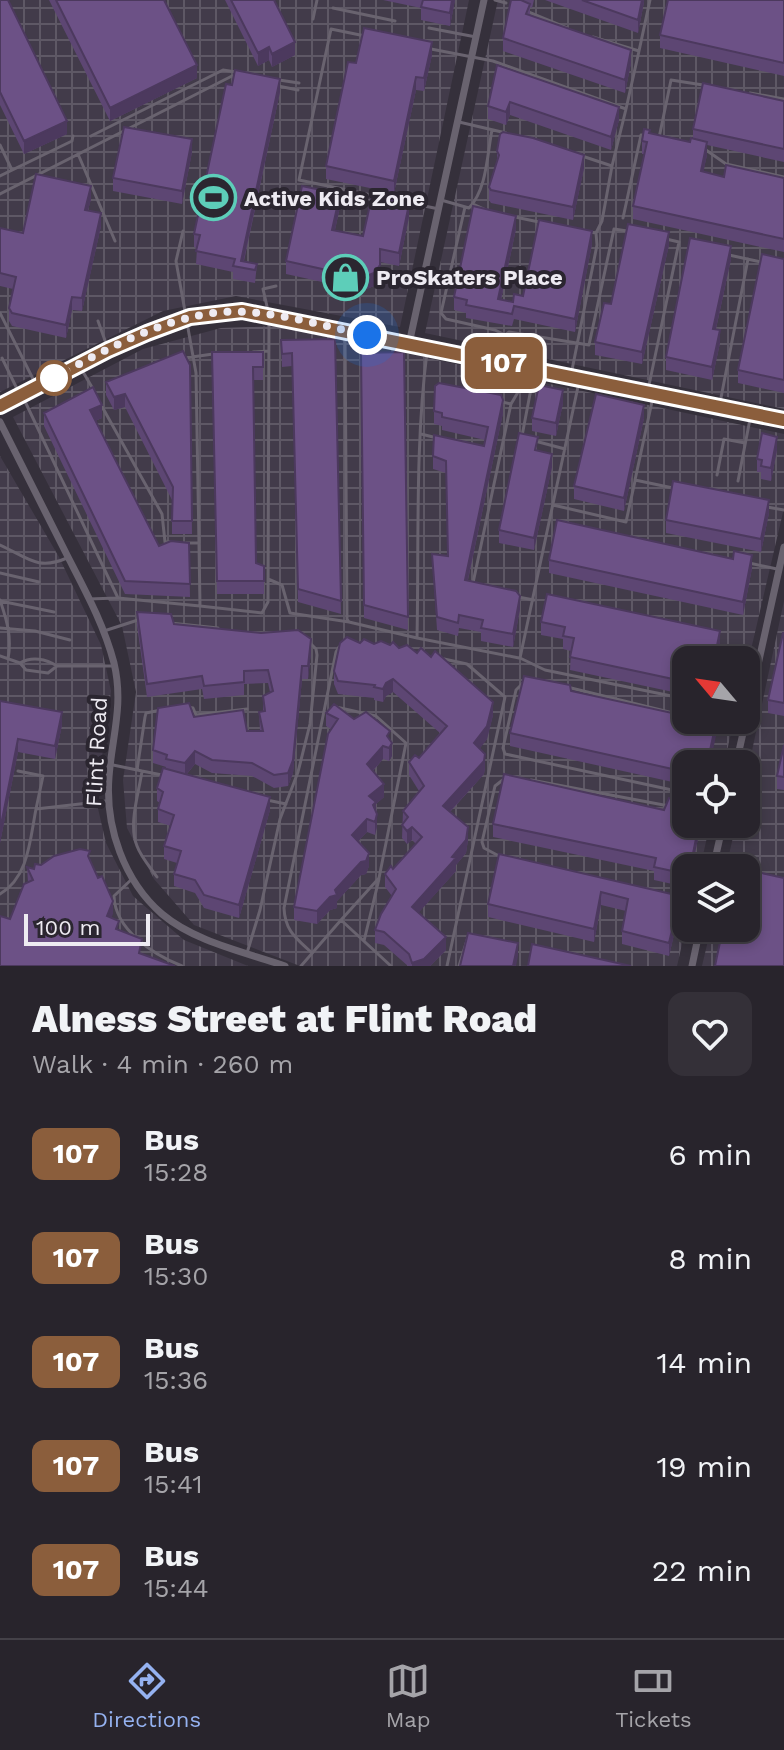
<!DOCTYPE html>
<html lang="en">
<head>
<meta charset="utf-8">
<style>
  :root { --surface:#28242c; --page:#343038; --text:#f1f3f6; --muted:#a5a4a9; --line:#444148; --accent:#95b2f1 }
  body { margin:0; font-family:"Work Sans",sans-serif; background:var(--page); color:var(--text); height:100vh; display:flex; flex-direction:column; font-size:30px; white-space:nowrap }
  * { box-sizing:border-box; margin:0 }
  p { font-size:26px; color:var(--muted) }
  .icon { flex:none; width:44px; height:44px; fill:none; stroke:currentColor; stroke-width:2; stroke-linecap:round; stroke-linejoin:round }
  .map { position:relative; height:966px; overflow:hidden }
  .drawer { display:flex; flex-direction:column; background:var(--surface); flex:1 }
  .drawer>* { flex:none }
  .badge { padding:0 16px; border-radius:12px; font-size:28px; line-height:52px }
  .needle { width:52px; rotate:299deg }
  .buttons { position:absolute; left:672px; top:646px; display:grid; gap:16px }
  .buttons a { display:grid; place-items:center; width:88px; height:88px; border-radius:16px; background:var(--surface); box-shadow:0 4px 12px #0003,0 0 0 2px var(--line); font-size:40px }
  .scale { position:absolute; left:24px; bottom:20px; width:126px; box-sizing:border-box; padding-left:8px; border:4px solid #eeebf2; border-top:0; font-size:22px; line-height:28px; white-space:nowrap; color:#eeebf2; -webkit-text-stroke:6px #2b2630; paint-order:stroke }
  .you { position:absolute; width:40px; height:40px; margin:-20px; border:6px solid #fff; border-radius:50%; background:#1a73e8; box-shadow:0 0 0 12px #1a73e833 }
  .map>.badge { position:absolute; translate:-50% -50%; box-shadow:0 0 0 4px #fff }
  .round { display:grid; place-items:center; flex:none; width:84px; height:84px; border-radius:16px; background:var(--page) }
  .summary { display:flex; align-items:center; justify-content:space-between; height:136px; padding:0 32px }
  h1 { font-size:38px; font-weight:800; line-height:60px }
  ul { padding:0; list-style:none }
  li { display:flex; align-items:center; gap:24px; height:104px; padding:0 32px }
  li div { flex:1 }
  li b { display:block; font-size:30px }
  li em { font-style:normal }
  li .badge { min-width:88px; font-weight:700; text-align:center }
  .tab-bar { display:flex; justify-content:space-around; align-items:center; height:112px; border-top:2px solid var(--line); background:var(--surface); font-size:22px; color:var(--muted) }
  .tab-bar a { display:grid; justify-items:center; gap:4px }
  .tab-bar .active { color:var(--accent) }
  .map>svg:first-child { display:block }
  .industrial { fill:url(#industrial-grid) }
  .lines { fill:none; stroke-linecap:round; stroke-linejoin:round }
  .service { stroke:#69636f; stroke-width:3 }
  .minor { stroke:#69636f; stroke-width:7 }
  .wall { fill:#5d4673 }
  .shaded-wall { fill:#4c395e }
  .building { fill:#6c5186; stroke:#4c395e; stroke-width:2 }
  .line-casing { stroke:#fff; stroke-width:18 }
  .line { stroke:#8b5e3c; stroke-width:12 }
  .walk { stroke:#eeebf2; stroke-width:8; stroke-dasharray:0 14.4 }
  .stop-dot { fill:#fff; stroke:#8b5e3c; stroke-width:4 }
  .labels { text-anchor:middle; stroke-width:8; stroke-linejoin:round; paint-order:stroke }
  .poi-label { font-size:22px; font-weight:bold; fill:#eeebf2; stroke:#2b2630; text-anchor:start }
  .street-label { font-size:22px; fill:#eeebf2; stroke:#2b2630 }
</style>
</head>
<body>
<div class="map">
<svg width="784" height="966" viewBox="0 0 784 966">
  <defs>
    <pattern id="industrial-grid" width="8" height="8" patternUnits="userSpaceOnUse" patternTransform="scale(2)"><rect width="8" height="8" fill="#423b4a"/><path d="M0 4h8M4 0v8" fill="none" stroke="#5e5865"/></pattern>
  </defs>
  <rect width="100%" height="100%" fill="#35303b"/>
  <path class="industrial" d="M0,0H469L400,327L236,296L163,311L0,392Z
    M498,0H784V409L425,333Z
    M278,326L784,434V508L746,671V660H686V720H734L724,764H686V824H710L700,868H686V927L677,966H300L194,925L154,879L127,828L123,780L136,692L122,626L13,417L143,349L221,328Z
    M0,456L59,557L101,645L111,691L96,800L106,843L133,896L184,940L248,966H0Z
    M784,601V966H702L711,928H746V868H726L736,824H746V779Z"/>
  <g class="lines">
    <path class="service" d="M495,0L506,3
      M333,8L395,21
      M526,11L567,28
      M313,19L317,0
      M429,28L476,37
      M365,36L331,29L299,180L439,209
      M593,37L639,51L650,0
      M431,49L493,61L626,109L639,51
      M279,80L299,83
      M278,86L298,90
      M750,93L784,99
      M459,122L506,133
      M91,136L223,70L236,72
      M659,138L671,80L703,85
      M0,145L12,170
      M706,150L726,164L784,177
      M78,154L115,241
      M582,156L612,166L626,109
      M0,176L72,141L73,136
      M0,194L232,76L235,77
      M441,200L469,208C487,189 487,155 492,130
      M473,204L484,209
      M465,207L441,313L446,319L495,330L505,335
      M515,217L539,222
      M623,218L641,135H644
      M183,231L176,261L196,373L199,543H186
      M589,232L596,233L602,221L612,166
      M729,255L761,262
      M0,313L36,385
      M98,321L107,346
      M345,334L347,619L349,622L417,638C419,543 415,446 427,352
      M253,352L269,351
      M2,358L20,395
      M185,358L213,354
      M500,362L505,335L509,332L589,345L614,229L627,231
      M79,365L93,389
      M571,375L597,245L596,233
      M579,382L520,658L545,670L686,699
      M648,390L679,242L666,239
      M22,395L118,598L200,606L199,545
      M653,397L635,480L673,488
      M100,403L162,514L165,542H170
      M511,404L524,382L531,384
      M719,408L748,259
      M421,434L437,438
      M522,436L534,373
      M535,441L565,449
      M717,475L724,439L745,443
      M738,481L751,414
      M553,505L626,522L635,481
      M767,507L784,510
      M0,545C27,557 37,571 67,558
      M749,563L777,569
      M0,573L39,582
      M268,579L282,585L290,613L349,622
      M473,583L511,404L502,402
      M518,597L534,600
      M89,599L117,598
      M0,600C7,621 12,637 8,659
      M0,601L54,612
      M200,606L262,613L268,602L269,315L263,289L276,286
      M170,623L218,628
      M0,628L35,631L70,640
      M104,631L138,620
      M417,638L519,658
      M0,656L20,663
      M444,659L467,664L505,697L447,966
      M57,666L48,673L26,670L20,663C32,656 46,659 57,666H114
      M525,681L516,690L503,748L505,754L686,793
      M567,687L669,712
      M188,707L193,708L196,715L247,709
      M336,707L376,716L406,743L379,878L341,920
      M713,726L741,734
      M113,765L142,771C139,793 128,824 137,846C141,857 150,867 157,877
      M137,770L145,717L146,713L161,710
      M18,771L43,776L36,809L106,801
      M142,771L162,775
      M531,780L669,806
      M267,800L286,804
      M499,856L484,848L482,842L495,786L504,779
      M133,878L114,896C115,930 154,955 182,966
      M0,894C29,877 30,839 36,809
      M364,941L379,879
      M247,953L260,910L280,819L298,772L310,724L317,655L316,649L308,641
      M312,953C296,938 285,931 284,908L336,652L339,647
      M301,966L341,920L391,966
      M459,966L468,937"/>
    <path class="minor" d="M409,344L484,0
      M0,406C60,374 121,338 186,318C204,313 224,313 242,311L784,421
      M0,422C23,467 45,512 68,557C86,592 104,625 114,663C124,705 112,736 109,777C105,827 124,881 162,914C195,942 245,952 285,966
      M746,719L784,547
      M736,764L746,720
      M713,868L723,824
      M692,966L700,928"/>
  </g>
  <path class="wall" d="M0,0L67,134L24,154L0,105Z
    M49,0H164L197,78L110,121Z
    M225,0H274L295,55L272,67L269,60L258,66Z
    M383,0H455L450,26L421,20V8Z
    M511,0H534L532,8L530,7V15L631,63L625,93L503,51V38Z
    M545,0H644V2L638,33Z
    M784,0V76L660,48V35Z
    M432,55L424,91L416,90L394,193L326,179V166L356,63Z
    M497,65L619,120L611,150L510,115L506,125L488,119V106Z
    M280,92L244,261L257,264L255,283L233,279V272L196,264L197,248L194,247V234Z
    M784,101V162L707,145V155L703,172L724,177L784,178V252L633,219V206L645,154H642V141L650,133L690,142L693,138V129Z
    M497,151L584,168L573,220L491,203L489,200V187L497,162Z
    M192,152L182,204L113,191V178Z
    M91,199L88,210L101,226L82,311L72,310L66,338L12,326L9,321V308L13,289L0,286V228L23,233Z
    M340,207L335,230L363,236L409,217L399,266L380,262V278L374,286L364,290L347,282L345,287L286,274V261Z
    M516,229L501,300L513,302L523,296L592,244L575,332L514,319L512,326L466,318V313L454,310V297Z
    M669,245L642,364L595,355V342L611,304Z
    M731,259L716,329L720,343L712,380L666,370V357Z
    M784,259V393L738,383V370Z
    M335,339L341,614L298,602L292,366L282,367L281,340Z
    M212,352H263V380H253L256,563L264,566V594H217Z
    M404,352L408,630L364,618L361,353Z
    M190,365L192,534H172V500L125,407L114,410L106,395V382Z
    M563,403L556,436L532,431V418Z
    M434,411L503,413L468,580L520,609L513,647L481,641V632L459,628L458,636L437,630L432,554L448,556L446,473L433,469V456L484,446L485,440L442,430V426L434,424Z
    M44,413L102,418L95,421L159,546L189,543L190,597L125,594L44,426Z
    M644,418L624,511L574,499V486Z
    M777,450L771,481L761,479V472H757V459Z
    M538,451L552,467L534,550L499,543V530Z
    M769,513L761,552L666,533V520Z
    M733,559L752,568L743,615L549,573V560Z
    M137,612L174,624L311,652L308,679H302L293,773L288,786L274,788L252,776L212,773L195,764L187,774L270,810L239,918L204,908L195,893L174,886V874L177,863L164,859V846L171,826L158,822V809L160,803L157,801V788L166,767L153,763V750L194,717L247,731H260L259,712L263,711V696L270,692L268,683L244,684V695L204,699L202,689L147,697L137,625Z
    M541,622L720,644L717,660H686V677L676,675L673,692L570,670L571,651L563,649V639L541,635Z
    M784,633V716L768,713V700Z
    M360,643L399,648L493,715L487,739L480,748L485,767L484,774L450,812L468,840L466,853L456,865V871L418,913L446,950L430,966H408L384,945L375,943V930L392,896L385,887V874L393,869L416,844L412,840L407,844L402,838L403,811L419,791L409,775V762L419,758L440,733L393,692L386,696L383,702L374,700V698L338,694L334,684V671Z
    M571,691L716,736L686,764V785L510,746V733Z
    M0,701L62,725L55,759L18,752L0,843Z
    M326,713L354,719L390,740L392,756L389,761L383,759L373,771L384,797L376,804L377,827L375,835L367,832L358,841L369,866L366,874L361,875L337,901V908L330,910L317,924L294,920V907L331,729L326,726Z
    M784,745V790L777,789V776Z
    M493,824H701L692,868H686V887L654,880V871L493,837Z
    M499,854L680,909L669,956L622,944V931L626,911L601,905L594,942L488,917V904Z
    M90,860L113,914L10,919L28,883L27,867L34,869L41,865Z"/>
  <path class="shaded-wall" d="M452,0H455L450,26V13Z
    M642,0H644V2L638,33V20Z
    M295,42V55L272,67V54Z
    M432,42V55L424,91V78Z
    M269,47V60L258,66V53Z
    M631,50V63L625,93V80Z
    M197,65V78L110,121V108Z
    M416,77V90L394,193V181Z
    M280,79V92L242,268L241,261Z
    M510,102V115L506,125V112Z
    M619,107V120L611,150V137Z
    M67,121V134L24,154V141Z
    M192,139V152L182,204V191Z
    M707,142V155L701,184V171Z
    M584,155V168L573,220V207Z
    M91,186V199L85,223V210Z
    M340,194V207L332,243V230Z
    M409,204V217L399,266V253Z
    M101,213V226L82,311V298Z
    M516,216V229L498,312V299Z
    M592,231V244L575,332V319Z
    M669,232V245L642,364V352Z
    M731,246V259L713,342V329Z
    M380,265V278L374,286L364,290V277Z
    M72,297V310L66,338V325Z
    M720,330V343L712,380V367Z
    M563,390V403L556,436V423Z
    M125,394V407L114,410V397Z
    M503,400V413L465,593V580Z
    M102,405V418L90,423V410Z
    M644,405V418L624,511V498Z
    M777,437V450L771,481V468Z
    M552,454V467L534,550V538Z
    M769,500V513L761,552V539Z
    M752,555V568L743,615V602Z
    M520,596V609L513,647V634Z
    M720,631V644L717,660H714Z
    M311,639V652L308,679V666Z
    M676,662V675L673,692V679Z
    M302,666V679L293,773L288,786V773Z
    M393,679V692L386,696L383,702V689L386,683Z
    M493,702V715L487,739L474,756V743Z
    M62,712V725L55,759V746Z
    M716,723V736L710,764H707Z
    M18,739V752L0,843V830Z
    M392,743V756L389,761V748Z
    M383,746V759L367,777V764Z
    M195,751V764L185,776V763Z
    M485,754V767L484,774L443,819V806Z
    M384,784V797L376,804V815L369,796Z
    M270,797V810L239,918V905Z
    M377,814V827L375,835V822Z
    M367,819V832L352,848V835Z
    M699,824H701L692,868H690Z
    M412,827V840L407,844V831Z
    M468,827V840L466,853L456,865V871L412,920V907L452,857Z
    M369,853V866L366,874L361,875L337,901V908L330,910L317,924V911Z
    M601,892V905L594,942V929Z
    M680,896V909L669,956V943Z
    M113,901V914L107,929V916Z
    M446,937V950L430,966H412V963Z
    M518,943V956L516,966H513Z"/>
  <path class="building" d="M0,0H8L67,121L24,141L0,92Z
    M56,0H164L197,65L110,108Z
    M231,0H274L295,42L272,54L269,47L258,53Z
    M423,0H452L450,13L421,7Z
    M511,0H521L530,4L526,14L631,50L625,80L503,38Z
    M582,0H642L638,20Z
    M668,0H784V63L660,35Z
    M364,28L432,42L424,78L416,77L394,181L326,166L348,62L356,63Z
    M497,65L619,107L611,137L510,102L506,112L488,106Z
    M235,70L280,79L241,261L257,264L255,270L233,266L235,259L196,251L200,235L194,234L226,84L232,85Z
    M703,83L784,101V149L693,129Z
    M124,127L192,139L182,191L113,178Z
    M644,129L650,130L649,133L690,142L691,138L707,142L701,171L724,177L726,165L784,178V239L633,206L647,142L642,141Z
    M503,132L533,138L584,155L573,207L491,190L489,187L499,155L497,151L500,134Z
    M36,174L91,186L85,210L101,213L82,298L72,297L66,325L12,313L9,308L16,277L0,273V228L23,233Z
    M302,186L340,194L332,230L363,236L372,196L409,204L399,253L380,249V265L374,273L364,277L347,269L345,274L286,261Z
    M473,206L516,216L498,299L513,302L514,294L523,296L539,220L592,231L575,319L514,306L512,314L466,305L467,300L454,297Z
    M628,224L669,232L642,352L595,342L604,303L611,304Z
    M690,238L731,246L713,329L720,330L712,367L666,357Z
    M762,254L784,259V380L738,370Z
    M335,339L341,601L298,589L292,353L282,354L281,340Z
    M183,351L190,365L192,521H172L173,487L125,394L114,397L106,382Z
    M212,352H263V367H253L256,563L264,566V581H217Z
    M404,352L408,617L364,605L361,353Z
    M439,383L501,395L503,400L465,580L516,591L520,596L513,634L481,628L483,620L459,615L458,623L437,617L432,554L448,556L446,461L433,456L434,435L484,446L488,427L442,417V413L434,411L435,386Z
    M539,385L563,390L556,423L532,418Z
    M93,387L102,405L90,410L159,546L171,541L189,543L190,584L125,581L44,413Z
    M596,394L644,405L624,498L574,486Z
    M519,433L538,437L535,450L552,454L534,538L499,530Z
    M762,433L777,437L771,468L761,466L762,460L757,459Z
    M673,481L769,500L761,539L666,520Z
    M557,520L733,559L734,551L752,555L743,602L549,560Z
    M547,594L720,631L714,660L690,655L689,660H686V664L676,662L673,679L570,657L574,638L563,636L565,627L541,622Z
    M137,612L171,614L174,624L261,633L298,630L311,639L308,666H302L293,760L288,773L274,775L252,763L212,760L195,751L185,763L166,759L167,755L153,750L158,708L189,703L194,717L243,710L247,731H263L259,712L265,711L263,696L273,691L268,670L244,671V682L204,686L202,676L147,684Z
    M783,633H784V703L768,700Z
    M347,637L360,643L364,639L374,644L381,641L390,645L393,642L399,648L407,645L417,653L421,648L431,657L435,651L493,702L487,726L474,743L485,754L484,761L443,806L468,827L466,840L452,857L456,858L412,907L446,937L424,959L412,963L409,954L384,932L375,930L381,914L396,889L385,874L391,866L393,869L422,837L412,827L407,831L402,825L408,817L403,811L424,786L409,762L415,755L419,758L447,726L393,679L386,683L383,689L374,687L375,685L338,681L334,671L340,643Z
    M524,676L570,685L571,691L686,716V720H704L716,723L707,764H686V772L510,733Z
    M0,701L62,712L55,746L18,739L0,830Z
    M334,704L354,719L366,712L390,731L387,736L392,743L389,748L383,746L367,764L384,784L369,796L376,802L373,805L377,814L375,822L367,819L352,835L369,853L366,861L361,862L335,890L337,895L330,897L317,911L294,907L328,734L338,719L326,713Z
    M784,745V777L777,776Z
    M163,768L270,797L239,905L204,895L195,880L174,874L181,851L164,846L174,815L158,809L163,792L157,788Z
    M504,774L664,810L669,798L686,800V824H699L690,868H686V874L654,867L656,858L493,824Z
    M80,849L90,851L88,856L98,878L102,876L113,901L107,916L119,921L116,929L142,939L139,953L175,966H0V916L10,919L24,884L33,880L27,867L34,869L35,864L41,865L54,856Z
    M499,854L680,896L669,943L622,931L628,899L601,892L594,929L488,904Z
    M748,870L784,878V966H715L723,928L735,930L736,928H746V880Z
    M468,933L518,943L513,966H460Z
    M532,944L631,966H528Z"/>
  <g class="lines">
    <defs>
      <path id="line" d="M0,406L108,350L147,333L190,317L242,311L784,420"/>
    </defs>
    <use href="#line" class="line-casing"/>
    <use href="#line" class="line"/>
    <path class="walk" d="M54,378C107,348 183,307 245,312C286,314 327,327 367,335"/>
  </g>
  <defs>
    <symbol id="stadium-ring" viewBox="-11 -11 22 22"><circle r="9.5" fill="#2b2630" stroke="#5dceb9" stroke-width="1.5"/><path d="M0-5a6.5 5 0 1 0 0 10a6.5 5 0 1 0 0-10ZM-3.5-1.8h7v3.6h-7Z" fill="#5dceb9"/></symbol>
    <symbol id="shop-ring" viewBox="-11 -11 22 22"><circle r="9.5" fill="#2b2630" stroke="#5dceb9" stroke-width="1.5"/><path d="M-5-2.5h2.3a2.7 3.5 0 0 1 5.4 0H5L5.5 6h-11ZM-1.5-2.5h3a1.5 2.3 0 0 0-3 0Z" fill="#5dceb9"/></symbol>
  </defs>
  <g fill-rule="evenodd">
    <use href="#stadium-ring" x="188" y="172" width="51" height="51"/>
    <use href="#shop-ring" x="320" y="252" width="51" height="51"/>
  </g>
  <circle class="stop-dot" cx="54" cy="378" r="16"/>
  <g class="labels">
    <g class="poi-label">
      <text x="244" y="206">Active Kids Zone</text>
      <text x="376" y="285">ProSkaters Place</text>
    </g>
    <g class="street-label">
      <text transform="translate(96 752) rotate(-87)" y="8">Flint Road</text>
    </g>
  </g>
</svg>
<div class="buttons">
<a><svg class="needle" viewBox="-14 -14 28 28"><path d="M0-13l5 13h-10z" fill="#e53935"/><path d="M0 13l5-13h-10z" fill="#a5a4a9"/></svg></a>
<a><svg class="icon" aria-label="locate" viewBox="0 0 24 24"><circle cx="12" cy="12" r="6"/><path d="M12 2v4M12 18v4M2 12h4M18 12h4"/></svg></a>
<a><svg class="icon" aria-label="layers" viewBox="0 0 24 24"><path d="M12 4l9 5-9 5-9-5zM3 14l9 5 9-5"/></svg></a>
</div>
<div class="scale">100 m</div>
<div class="you" style="left:367px;top:335px"></div>
<b class="badge" style="left:504px;top:363px;background:#8b5e3c;color:#fff">107</b>
</div>
<section class="drawer">
<div class="summary"><div><h1>Alness Street at Flint Road</h1><p>Walk · 4 min · 260 m</p></div><a class="round"><svg class="icon" aria-label="heart" viewBox="0 0 24 24"><path d="M12 20l-8-8c-3-5 5-10 8-4 3-6 11-1 8 4z"/></svg></a></div>
<ul>
<li><span class="badge" style="background:#8b5e3c;color:#fff">107</span><div><b>Bus</b><p>15:28</p></div><em>6 min</em></li>
<li><span class="badge" style="background:#8b5e3c;color:#fff">107</span><div><b>Bus</b><p>15:30</p></div><em>8 min</em></li>
<li><span class="badge" style="background:#8b5e3c;color:#fff">107</span><div><b>Bus</b><p>15:36</p></div><em>14 min</em></li>
<li><span class="badge" style="background:#8b5e3c;color:#fff">107</span><div><b>Bus</b><p>15:41</p></div><em>19 min</em></li>
<li><span class="badge" style="background:#8b5e3c;color:#fff">107</span><div><b>Bus</b><p>15:44</p></div><em>22 min</em></li>
</ul>
</section>
<nav class="tab-bar">
<a class="active"><svg class="icon" aria-label="directions" viewBox="0 0 24 24"><path d="M12 3l9 9-9 9-9-9zM9 14v-3h6M13 9l2 2-2 2"/></svg>Directions</a>
<a><svg class="icon" aria-label="map" viewBox="0 0 24 24"><path d="M3 6l6-2 6 2 6-2v14l-6 2-6-2-6 2zM9 4v14M15 6v14"/></svg>Map</a>
<a><svg class="icon" aria-label="tickets" viewBox="0 0 24 24"><path d="M3 7h18v10H3zM15 7v10"/></svg>Tickets</a>
</nav>
</body>
</html>
